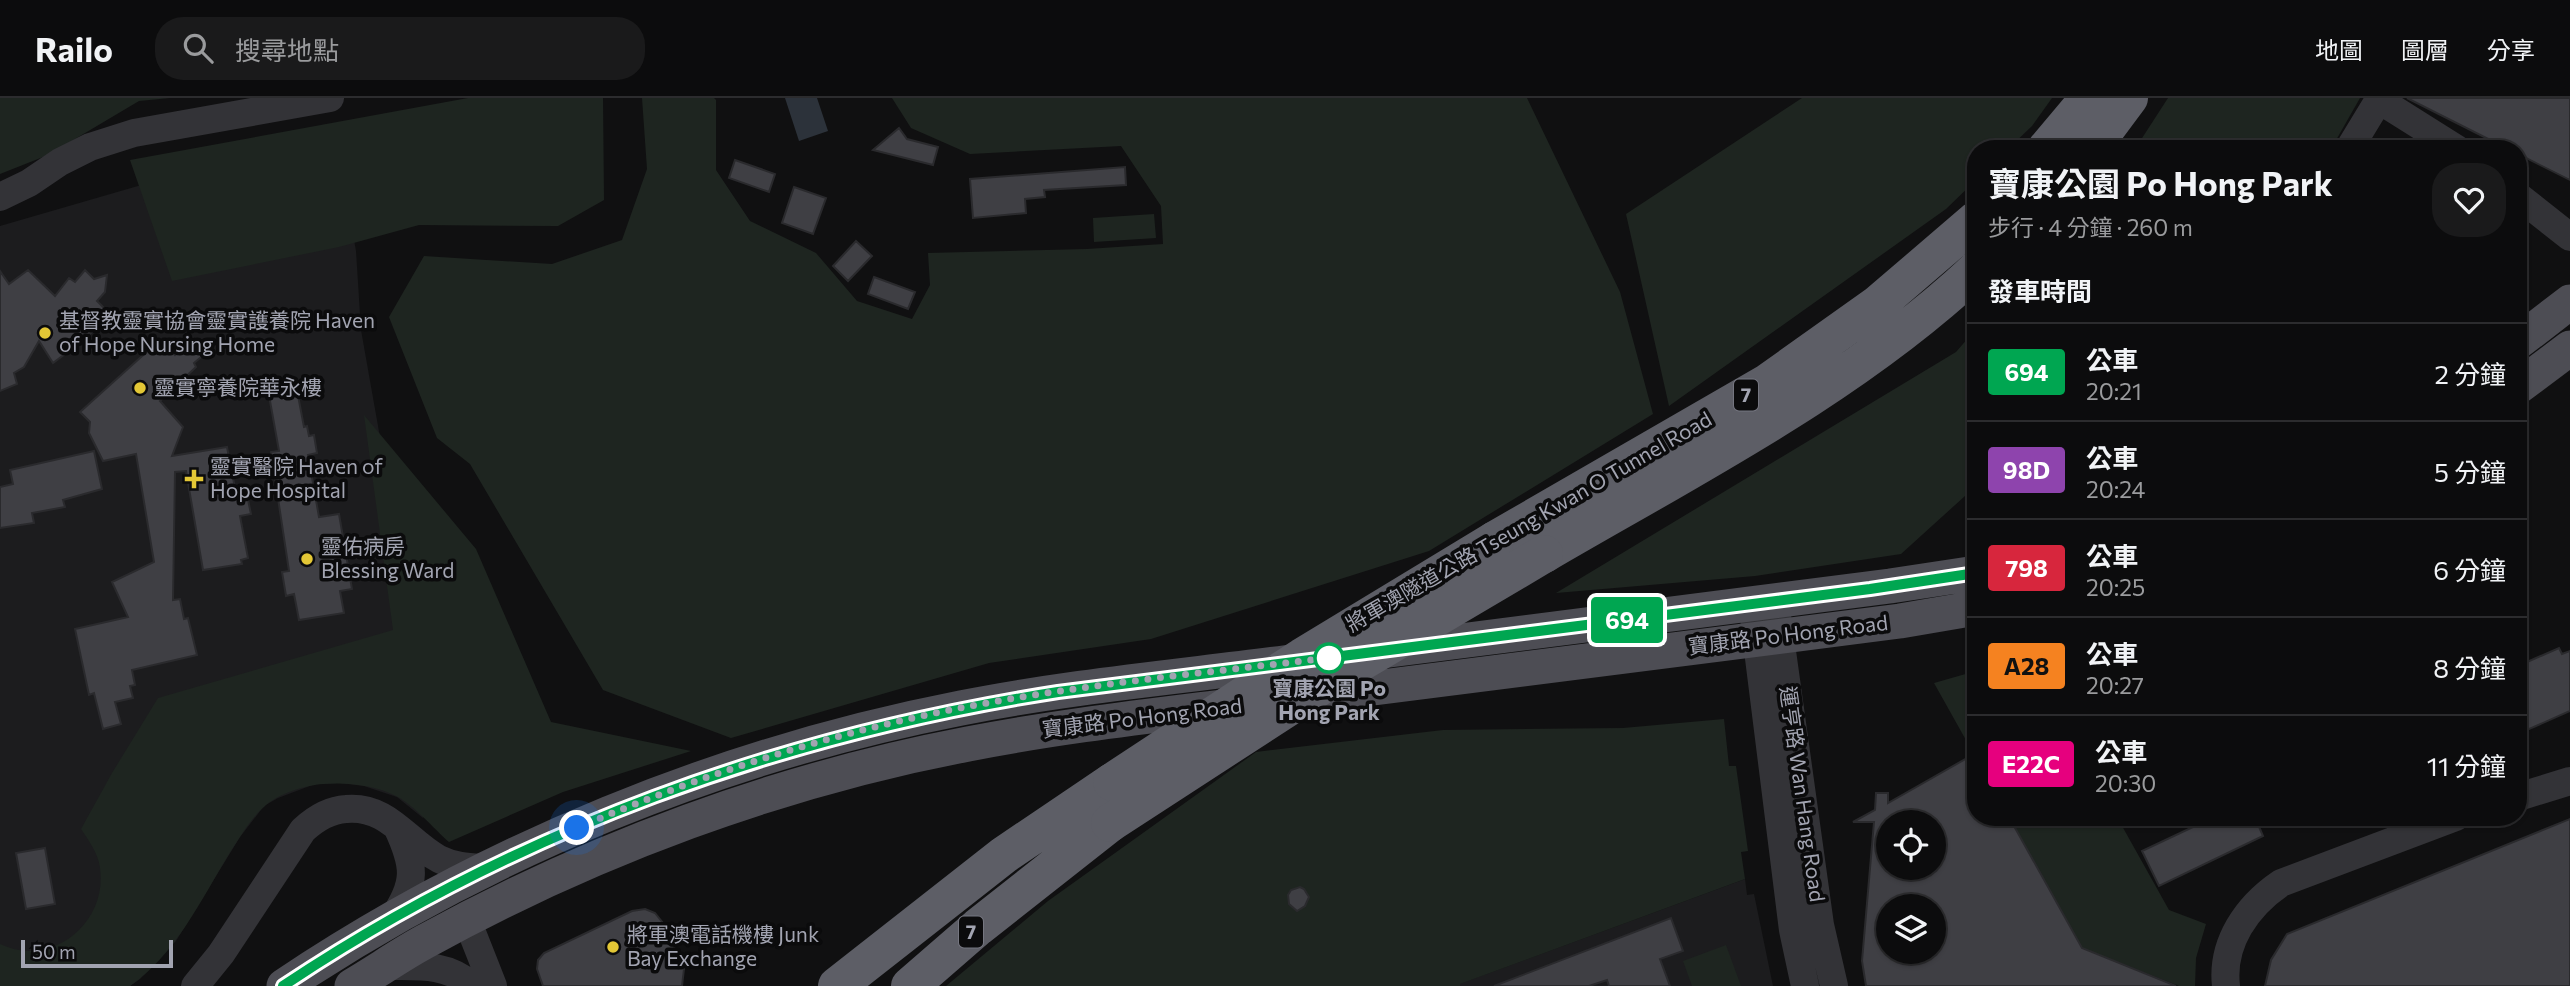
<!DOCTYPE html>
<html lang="zh-TW">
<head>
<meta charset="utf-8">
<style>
  :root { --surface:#0c0c0d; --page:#1a1a1b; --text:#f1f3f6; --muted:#9a9b9d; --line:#2c2c2e }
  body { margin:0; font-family:Commissioner,"Noto Sans TC",sans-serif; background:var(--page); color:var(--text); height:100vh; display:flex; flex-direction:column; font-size:26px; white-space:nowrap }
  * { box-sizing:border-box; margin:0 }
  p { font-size:23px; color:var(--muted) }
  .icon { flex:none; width:38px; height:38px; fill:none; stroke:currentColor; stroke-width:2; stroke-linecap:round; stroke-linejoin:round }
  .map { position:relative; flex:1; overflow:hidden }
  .drawer { position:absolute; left:1967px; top:42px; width:560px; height:686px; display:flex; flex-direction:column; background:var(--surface); border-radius:28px; box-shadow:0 2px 5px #0004,0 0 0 2px var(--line) }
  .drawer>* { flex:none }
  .badge { padding:0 14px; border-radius:5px; font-size:24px; line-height:46px }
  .controls { position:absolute; left:1876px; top:712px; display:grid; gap:14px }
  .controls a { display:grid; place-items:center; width:70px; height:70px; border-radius:50%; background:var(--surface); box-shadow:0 2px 5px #0004,0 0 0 2px var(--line); font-size:35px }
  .scale { position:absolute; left:21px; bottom:18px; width:152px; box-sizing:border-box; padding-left:7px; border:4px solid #a2a4b1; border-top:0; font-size:19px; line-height:24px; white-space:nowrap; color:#a2a4b1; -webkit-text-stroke:5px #0b0b0c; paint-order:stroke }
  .you { position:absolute; width:35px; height:35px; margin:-18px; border:5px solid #fff; border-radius:50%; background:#1a73e8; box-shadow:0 0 0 10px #1a73e833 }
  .map>.badge { position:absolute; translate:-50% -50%; box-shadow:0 0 0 4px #fff }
  h2 { padding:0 21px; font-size:26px; line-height:63px }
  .round { display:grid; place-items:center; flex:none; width:74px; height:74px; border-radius:28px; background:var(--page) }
  .headline { display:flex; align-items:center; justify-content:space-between; height:119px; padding:0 21px }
  h1 { font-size:33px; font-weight:700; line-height:52px }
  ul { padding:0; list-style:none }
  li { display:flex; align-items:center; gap:21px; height:98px; padding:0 21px; border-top:2px solid var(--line) }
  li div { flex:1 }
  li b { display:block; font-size:26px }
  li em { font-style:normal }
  li .badge { min-width:77px; font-weight:700; text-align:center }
  header { display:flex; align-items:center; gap:42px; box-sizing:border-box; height:98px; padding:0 35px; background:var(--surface); border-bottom:2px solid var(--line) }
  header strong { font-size:33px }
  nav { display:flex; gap:38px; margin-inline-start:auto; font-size:24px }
  .search { width:490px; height:63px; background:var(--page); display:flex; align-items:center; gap:18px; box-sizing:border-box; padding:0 24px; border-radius:28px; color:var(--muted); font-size:26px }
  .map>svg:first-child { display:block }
  .built { fill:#1c1c1e }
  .green { fill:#1e2520 }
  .water { fill:#2c323a }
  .building { fill:#3f3f44; stroke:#2a2a2d; stroke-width:2; fill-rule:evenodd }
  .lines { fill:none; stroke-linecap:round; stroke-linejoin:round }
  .minor { stroke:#333337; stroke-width:28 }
  .major { stroke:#4d4d54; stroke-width:35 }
  .highway { stroke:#5d5e66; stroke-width:38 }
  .highway-bridge { stroke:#5d5e66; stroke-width:38 }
  .line-casing { stroke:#fff; stroke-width:16 }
  .line { stroke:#00a651; stroke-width:10 }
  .walk { stroke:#a2a4b1; stroke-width:7; stroke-dasharray:0 12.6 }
  .poi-dot { fill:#e3c736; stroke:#0b0b0c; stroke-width:2.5 }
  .stop-dot { fill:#fff; stroke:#00a651; stroke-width:3.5 }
  .labels { text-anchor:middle; stroke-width:7; stroke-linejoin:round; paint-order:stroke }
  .shield { fill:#0b0b0c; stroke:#757680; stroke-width:2 }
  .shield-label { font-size:19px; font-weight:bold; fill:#a2a4b1 }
  .poi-label { font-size:21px; fill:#a2a4b1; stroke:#0b0b0c; text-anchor:start }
  .street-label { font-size:21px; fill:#a2a4b1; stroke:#0b0b0c }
  .stop-label { font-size:21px; font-weight:bold; fill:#a2a4b1; stroke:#0b0b0c }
</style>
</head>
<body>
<header>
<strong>Railo</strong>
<div class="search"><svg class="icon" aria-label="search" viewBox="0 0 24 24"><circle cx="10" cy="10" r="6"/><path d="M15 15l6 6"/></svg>搜尋地點</div>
<nav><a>地圖</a><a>圖層</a><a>分享</a></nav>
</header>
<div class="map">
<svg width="2570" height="888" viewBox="0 0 2570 888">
  <rect width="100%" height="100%" fill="#101011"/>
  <path class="built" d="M334,31L356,153L361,232L414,531L423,720L397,699L364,688L340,685L315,686L278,700L264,708L240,739L176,843L140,881L130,888H0V128Z
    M1745,781L1747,797L1754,796L1773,888H1460L1459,886Z"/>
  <path class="green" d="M0,0H170L139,3L48,57L0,76Z
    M468,0H603L604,102L558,128L419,127L339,149L172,183L130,62Z
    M642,0H714L716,2V72L750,123L816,155L857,203L912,221L930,187L928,155L1087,151L1163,146L1161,108L1121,48L970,56L911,30L892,0H1527L1620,194L1653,316L1429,453L1151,541L989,565L731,640L603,592L470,366L437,340L389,219L424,158L552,166L622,142L647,71Z
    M1802,0H2052L2032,28L2008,51H1976V82L1946,111L1669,308L1626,116Z
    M2168,0H2360L2331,51H2135Z
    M1154,116L1156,140L1094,144L1093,120Z
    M1976,231V388L1901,456L1755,478L1556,495L1956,254Z
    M364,317L476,451L551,624L691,653L563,694L449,744C434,731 414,707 396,698C375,687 347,684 323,686C306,687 277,696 264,709C250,721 239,741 229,756C201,802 175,857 130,888H0V846C51,871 108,825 100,770C98,755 89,743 81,731L112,675L158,600L393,532Z
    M1976,573V660L1934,585Z
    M1724,621L1729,668H1736L1748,753L1741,754L1745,781L1460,886V888H946L1048,803L1256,654L1443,632L1623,630Z
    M2009,719H2117L2169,812L2206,826L2196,860L2195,888H2179L2082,850Z
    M1726,847L1741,888H1692L1683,863Z"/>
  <path class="water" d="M785,0H817L828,33L799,43Z"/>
  <path class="building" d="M2407,0H2570V82L2518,56V51H2508Z
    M899,30L907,41L938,49L933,67L873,52Z
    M735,62L775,76L769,94L729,80Z
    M1125,69L1126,87L1044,92L1045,99L1025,101L1026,115L973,120L970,81Z
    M794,89L826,100L813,136L782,125Z
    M856,143L872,158L848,183L833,168Z
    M28,172L55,198L69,180L75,184L85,172L94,181L107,177L105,194L97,203L110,216L85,241L53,265L39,243L24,269L14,275L17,286L0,293V173L9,186Z
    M874,179L915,194L908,211L868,196Z
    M193,240L206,255L194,265L196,269L160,303L183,329L172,358L227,349L235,390L240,389L242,398L247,397L251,416L240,418L248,460L241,462L242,466L203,472L186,373L175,374L173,502L180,501L184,521L188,520L197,557L132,572L135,587L130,588L133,600L115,604L121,626L103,631L94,595L89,597L75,531L128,519L112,484L154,464L136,356L103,363L89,335L90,324L80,314L161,241L175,257Z
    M296,287L304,329L307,328L309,338L314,337L317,355L308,357L319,419L339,416L352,491L340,493L344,515L299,522L294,496L286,498L282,474L289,473L271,354L279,353L268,292Z
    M94,353L102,391L63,402L65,409L32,415L34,425L0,430V389L13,386L10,372Z
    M2559,550L2562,556L2570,553V613L2527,632L2525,626L2518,628V568Z
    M1976,655V719H2009L2082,850L2176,888H1866L1862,863L1874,724H1853L1875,712L1876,695H1888V705ZM1888,724H1934V770H1888ZM1888,808H1934V854H1888Z
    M2214,719H2255L2263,738L2159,788L2142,753Z
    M2570,721V888H2265L2271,862L2287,836Z
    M45,750L55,806L26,811L16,755Z
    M1300,789L1304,791L1309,799L1305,808L1297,813L1289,806L1288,797L1291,792Z
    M645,811L655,815L663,825L684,871L682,888H543L537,871L538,862L544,855L632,813Z
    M1671,820L1683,853L1660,861L1670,888H1609L1607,882L1589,888H1494Z"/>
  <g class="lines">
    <path class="minor" d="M2379,2L2457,51
      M2349,51L2380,0
      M2518,98L2570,139
      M0,99L29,85L60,64L90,49L134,35L330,0
      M1775,503L1820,827L1834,888
      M1754,520L1793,832L1805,888
      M2518,699L2570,683
      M393,820C417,785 415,768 398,731
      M467,822L493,888
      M386,868C418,868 447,865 473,888
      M195,888L221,856L303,732C316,720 329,712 346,711C388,707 407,744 439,761C455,769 470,769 487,770
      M2226,888C2221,845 2247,808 2281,785L2456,719"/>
    <path class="major" d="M2518,244L2570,204
      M2518,289L2570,250
      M1382,553L1890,488L1976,475
      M1303,599L1900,523L1976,510
      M284,888C487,752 720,657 961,610C1072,588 1186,578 1299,563
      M352,888C376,874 400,857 424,844C593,751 779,682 968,646C1055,629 1142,619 1230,608"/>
    <path class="highway" d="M2046,51L2089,0
      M2091,51L2129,0
      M1495,442L1767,285L1878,206L1976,122
      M1544,456C1691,370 1850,290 1976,172
      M837,888L1004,757L1112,684
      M910,888L978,829L1110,725"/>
    <path class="highway-bridge" d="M1112,684L1302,559L1495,442
      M1110,725L1324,586L1544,456"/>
  </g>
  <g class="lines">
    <defs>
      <path id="line" d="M283,888C516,732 782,637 1058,594L1870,491L1976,475"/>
    </defs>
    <use href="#line" class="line-casing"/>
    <use href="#line" class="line"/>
    <path class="walk" d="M577,730C700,677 829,636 960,610C1084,586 1212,574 1337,559L1329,560"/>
  </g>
  <g class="poi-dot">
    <circle cx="45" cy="235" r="7"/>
    <circle cx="140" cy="290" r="7"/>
    <path d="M190.5 370.5h7v7h7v7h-7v7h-7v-7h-7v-7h7z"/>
    <circle cx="307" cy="461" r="7"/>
    <circle cx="613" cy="849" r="7"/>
  </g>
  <circle class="stop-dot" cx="1329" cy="560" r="14"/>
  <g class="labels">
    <g class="shield">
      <rect x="1734" y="281.5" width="24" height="31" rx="5"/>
      <rect x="959" y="818.5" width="24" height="31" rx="5"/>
    </g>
    <g class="shield-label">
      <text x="1746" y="304">7</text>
      <text x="971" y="841">7</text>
    </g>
    <g class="poi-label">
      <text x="59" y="230">基督教靈實協會靈實護養院 Haven<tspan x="59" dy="24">of Hope Nursing Home</tspan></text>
      <text x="154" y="297">靈實寧養院華永樓</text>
      <text x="210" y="376">靈實醫院 Haven of<tspan x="210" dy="24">Hope Hospital</tspan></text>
      <text x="321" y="456">靈佑病房<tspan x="321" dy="24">Blessing Ward</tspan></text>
      <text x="627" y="844">將軍澳電話機樓 Junk<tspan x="627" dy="24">Bay Exchange</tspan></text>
    </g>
    <g class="street-label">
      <text transform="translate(1529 424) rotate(-30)" y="7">將軍澳隧道公路 Tseung Kwan O Tunnel Road</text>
      <text transform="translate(1788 537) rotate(-7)" y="7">寶康路 Po Hong Road</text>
      <text transform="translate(1142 620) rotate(-7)" y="7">寶康路 Po Hong Road</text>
      <text transform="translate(1802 696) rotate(82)" y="7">運亨路 Wan Hang Road</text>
    </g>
    <g class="stop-label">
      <text x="1329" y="598">寶康公園 Po<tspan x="1329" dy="24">Hong Park</tspan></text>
    </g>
  </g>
</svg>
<div class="controls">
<a><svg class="icon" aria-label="locate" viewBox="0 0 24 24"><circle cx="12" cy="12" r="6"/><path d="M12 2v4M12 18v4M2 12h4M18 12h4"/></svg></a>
<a><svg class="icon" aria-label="layers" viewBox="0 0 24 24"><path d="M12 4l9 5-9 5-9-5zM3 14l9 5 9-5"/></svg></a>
</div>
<div class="scale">50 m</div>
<div class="you" style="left:577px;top:730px"></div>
<b class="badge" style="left:1627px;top:522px;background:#00a651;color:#fff">694</b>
<section class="drawer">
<div class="headline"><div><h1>寶康公園 Po Hong Park</h1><p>步行 · 4 分鐘 · 260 m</p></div><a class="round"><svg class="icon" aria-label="heart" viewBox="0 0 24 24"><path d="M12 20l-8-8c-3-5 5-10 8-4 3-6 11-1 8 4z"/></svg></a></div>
<h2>發車時間</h2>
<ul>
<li><span class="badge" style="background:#00a651;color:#fff">694</span><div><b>公車</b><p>20:21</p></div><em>2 分鐘</em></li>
<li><span class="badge" style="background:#8e44ad;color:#fff">98D</span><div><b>公車</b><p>20:24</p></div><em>5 分鐘</em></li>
<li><span class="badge" style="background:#d7263d;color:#fff">798</span><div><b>公車</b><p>20:25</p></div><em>6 分鐘</em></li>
<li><span class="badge" style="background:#f58220;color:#111">A28</span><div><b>公車</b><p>20:27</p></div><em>8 分鐘</em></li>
<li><span class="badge" style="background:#e6007e;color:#fff">E22C</span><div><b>公車</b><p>20:30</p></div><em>11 分鐘</em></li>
</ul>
</section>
</div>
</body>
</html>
